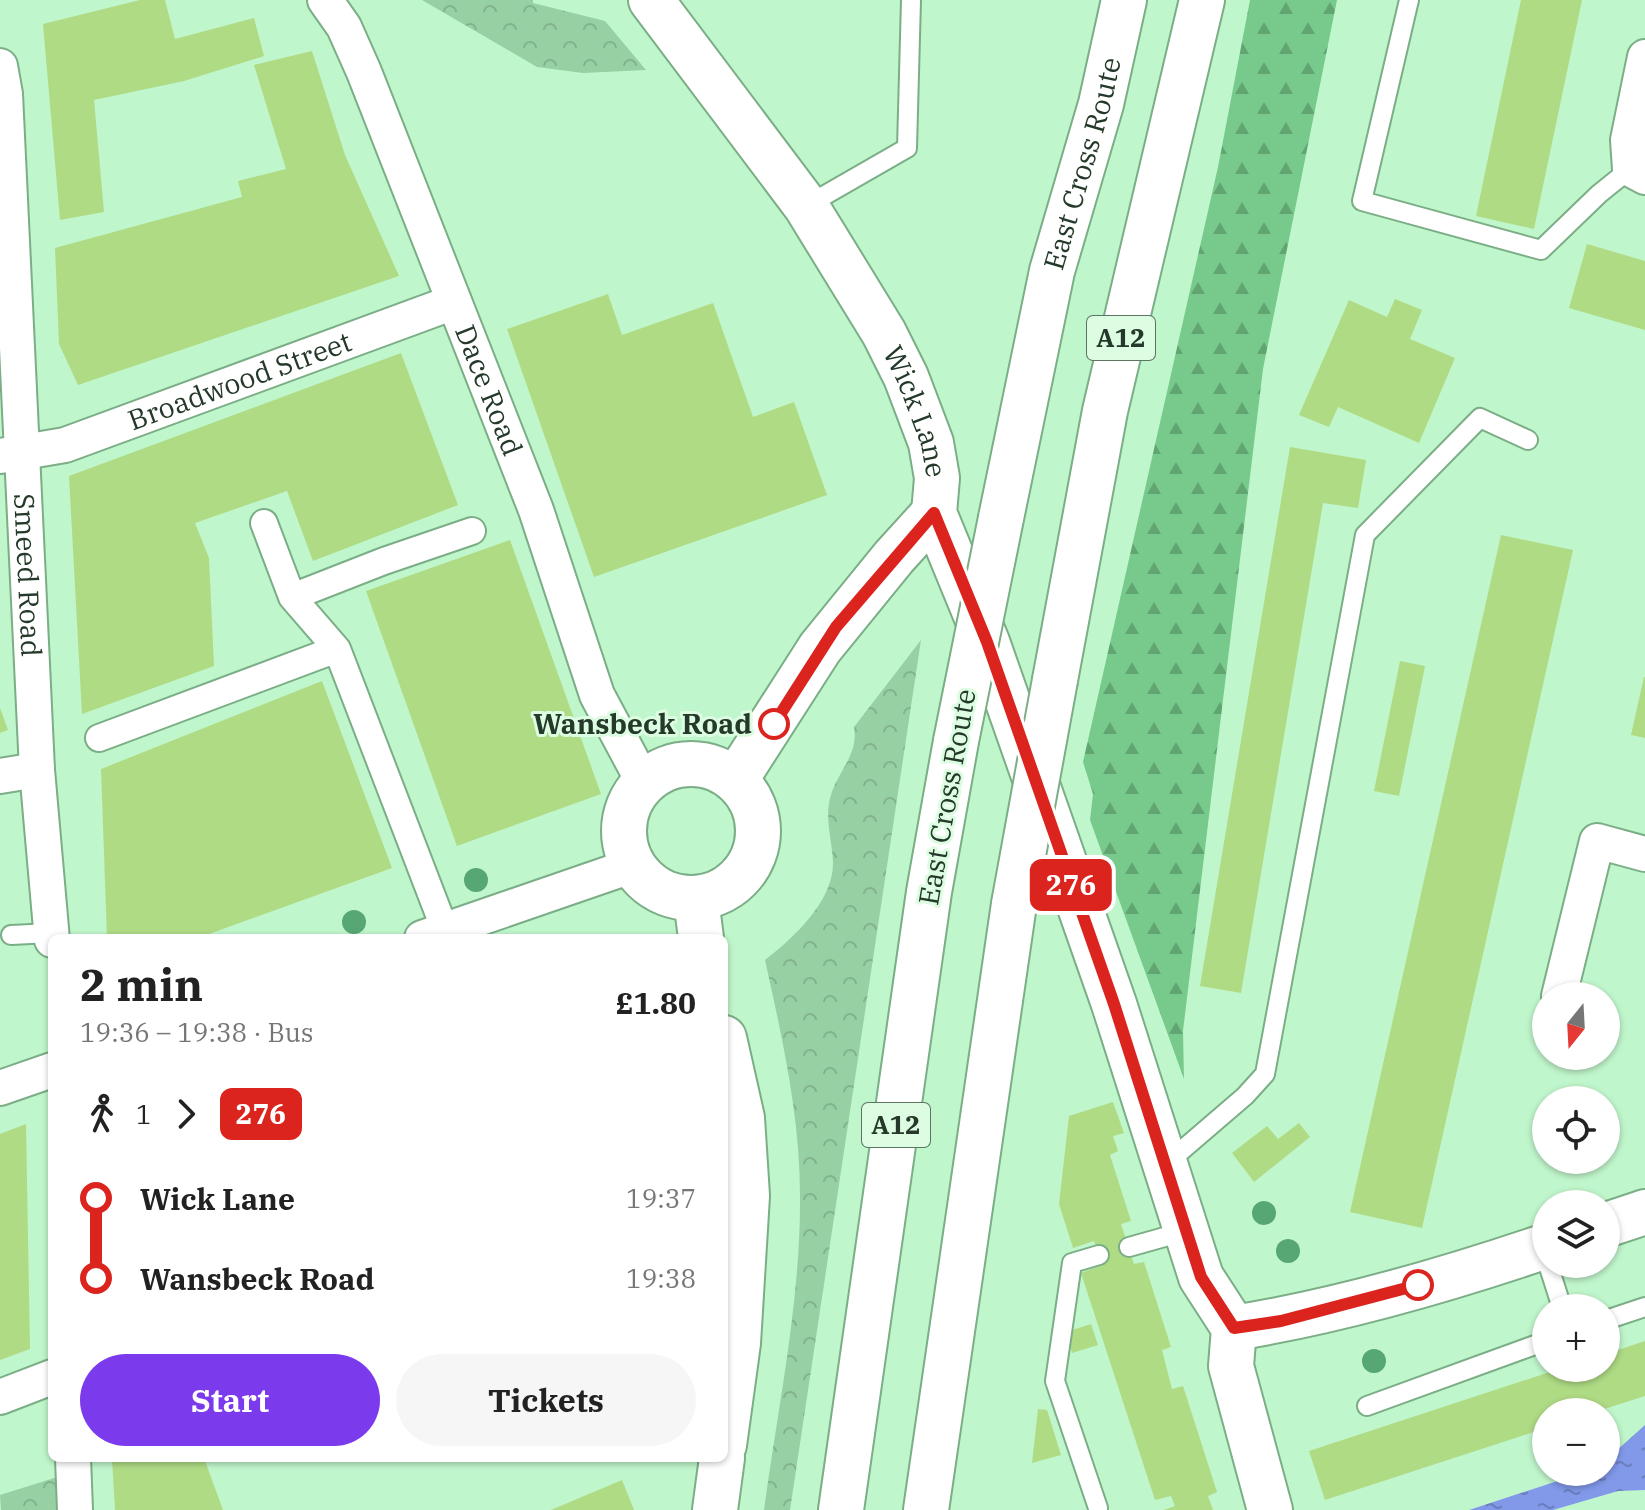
<!DOCTYPE html>
<html lang="en">
<head>
<meta charset="utf-8">
<style>
  :root { --surface:#fff; --page:#f6f6f6; --text:#222; --muted:#767676; --accent:#7c3aed }
  body { margin:0; font-family:"IBM Plex Serif",serif; background:var(--page); color:var(--text); height:100vh; display:flex; flex-direction:column; font-size:30px; white-space:nowrap }
  * { box-sizing:border-box; margin:0 }
  p { font-size:26px; color:var(--muted) }
  .icon { flex:none; width:44px; height:44px; fill:none; stroke:currentColor; stroke-width:2; stroke-linecap:round; stroke-linejoin:round }
  .map { position:relative; flex:1; overflow:hidden }
  .side { position:absolute; left:48px; top:934px; width:680px; height:528px; display:flex; flex-direction:column; background:var(--surface); border-radius:12px; box-shadow:0 2px 6px #0004 }
  .side>* { flex:none }
  .badge { padding:0 16px; border-radius:12px; font-size:28px; line-height:52px }
  .needle { width:52px; rotate:198deg }
  .buttons { position:absolute; left:1532px; top:982px; display:grid; gap:16px }
  .buttons a { display:grid; place-items:center; width:88px; height:88px; border-radius:50%; background:var(--surface); box-shadow:0 2px 6px #0004; font-size:40px }
  .map>.badge { position:absolute; translate:-50% -50%; box-shadow:0 0 0 4px #fff }
  .legs { display:flex; align-items:center; gap:12px; height:88px; padding:0 32px; font-size:26px }
  .legs p { margin-inline-start:auto }
  .head { display:flex; align-items:center; justify-content:space-between; height:136px; padding:0 32px }
  h1 { font-size:44px; font-weight:800; line-height:60px }
  .action { display:flex; gap:16px; margin-top:auto; padding:16px 32px }
  .action a { flex:1; height:92px; border-radius:48px; background:var(--accent); color:#fff; font-size:32px; font-weight:800; line-height:92px; text-align:center }
  .action a+a { background:var(--page); color:var(--text) }
  ul { padding:0 32px; list-style:none }
  li { display:flex; align-items:center; gap:28px; height:80px; font-size:30px }
  li i { display:grid; place-items:center; width:12px; height:100%; margin:0 10px; background:currentColor }
  li i::after { content:''; width:20px; height:20px; margin:-10px; border:6px solid; border-radius:50%; background:var(--surface) }
  li p { margin-inline-start:auto }
  li:first-child i { background:linear-gradient(#0000 50%,currentColor 0) }
  li:last-child i { background:linear-gradient(currentColor 50%,#0000 0) }
  .map>svg:first-child { display:block }
  .forest { fill:url(#forest-firs) }
  .park { fill:url(#park-crowns) }
  .water { fill:url(#water-ripples) }
  .building { fill:#afdb85 }
  .lines { fill:none; stroke-linecap:round; stroke-linejoin:round }
  .service-casing { stroke:#7bae86; stroke-width:22 }
  .pedestrian-casing { stroke:#7bae86; stroke-width:30 }
  .minor-casing { stroke:#7bae86; stroke-width:38 }
  .tertiary-casing { stroke:#7bae86; stroke-width:48 }
  .trunk-casing { stroke:#7bae86; stroke-width:48 }
  .service { stroke:#fff; stroke-width:18 }
  .pedestrian { stroke:#fff; stroke-width:26 }
  .minor { stroke:#fff; stroke-width:34 }
  .tertiary { stroke:#fff; stroke-width:44 }
  .trunk { stroke:#fff; stroke-width:44 }
  .trunk-bridge-casing { stroke:#7bae86; stroke-width:48; stroke-linecap:butt }
  .trunk-bridge { stroke:#fff; stroke-width:44 }
  .tree { fill:#57a775 }
  .line-1-casing { stroke:#fff; stroke-width:18 }
  .line-1 { stroke:#dc241f; stroke-width:12 }
  .stop-1-dot { fill:#fff; stroke:#dc241f; stroke-width:4 }
  .labels { text-anchor:middle; stroke-width:6; stroke-linejoin:round; paint-order:stroke }
  .shield { fill:#ddfde3; stroke:#5c7461; stroke-width:2 }
  .shield-label { font-size:26px; font-weight:bold; fill:#243929 }
  .street-label { font-size:28px; fill:#243929; stroke:#ddfde3 }
  .stop-label { font-size:28px; font-weight:bold; fill:#243929; stroke:#ddfde3; text-anchor:end }
</style>
</head>
<body>
<div class="map">
<svg width="1645" height="1510" viewBox="0 0 1645 1510">
  <defs>
    <pattern id="forest-firs" width="22" height="20" patternUnits="userSpaceOnUse" patternTransform="scale(2)"><rect width="22" height="20" fill="#77ca8c"/><path d="M5 1l3.5 6h-7zM16 11l3.5 6h-7z" fill="#61a572"/></pattern>
    <pattern id="park-crowns" width="20" height="18" patternUnits="userSpaceOnUse" patternTransform="scale(2)"><rect width="20" height="18" fill="#97d0a3"/><path d="M2 6a3 3 0 1 1 6 0M12 15a3 3 0 1 1 6 0" fill="none" stroke="#82b38c"/></pattern>
    <pattern id="water-ripples" width="26" height="14" patternUnits="userSpaceOnUse" patternTransform="scale(2)"><rect width="26" height="14" fill="#8299ea"/><path d="M2 4q2-2 4 0t4 0M15 11q2-2 4 0t4 0" fill="none" stroke="#6a7ebe"/></pattern>
  </defs>
  <rect width="100%" height="100%" fill="#c0f6cb"/>
  <path class="forest" d="M1250,0H1337L1263,369L1183,1031L1184,1079L1090,820L1093,794L1083,762L1218,167Z"/>
  <path class="park" d="M422,0H533V3L605,21L646,70L583,73L537,67Z
    M921,640L790,1510H764C778,1406 801,1300 800,1195C800,1116 782,1037 765,960C793,938 834,901 833,862C832,839 824,817 831,795C838,771 859,754 854,727Z
    M67,1474L68,1510H1L0,1495Z"/>
  <path class="water" d="M1645,1425V1490L1618,1491L1553,1510H1469L1585,1472H1606V1460Z"/>
  <path class="building" d="M140,0H165L175,39L254,18L264,56L184,81L94,100L104,212L60,220L43,24Z
    M1521,0H1582L1534,229L1476,216Z
    M312,51L345,155L399,276L78,385L59,344L55,248L242,197L238,181L286,169L254,65Z
    M1587,244L1645,261V330L1569,308Z
    M608,294L622,335L713,303L753,417L794,402L827,495L594,577L507,329Z
    M1395,299L1422,310L1410,339L1455,358L1419,443L1338,407L1329,427L1299,415L1349,300L1387,317Z
    M401,353L458,505L313,561L287,491L195,523L209,558L214,666L82,714L69,476Z
    M1290,447L1366,460L1358,508L1323,503L1241,993L1200,986Z
    M1501,535L1573,550L1422,1228L1350,1212Z
    M510,540L601,794L457,846L366,591Z
    M1400,661L1425,666L1399,796L1374,791Z
    M1644,677H1645V738L1631,735Z
    M322,681L392,868L198,938H107L101,769Z
    M0,708L8,730L0,733Z
    M1113,1102L1124,1133L1113,1136L1118,1151L1110,1155L1131,1221L1121,1224L1134,1264L1144,1262L1171,1347L1162,1350L1172,1389L1183,1386L1217,1492L1208,1496L1213,1510H1164L1175,1506L1171,1496L1155,1500L1081,1273L1102,1265L1099,1255L1094,1241L1073,1248L1059,1204L1069,1116Z
    M1299,1123L1310,1137L1254,1182L1232,1153L1267,1126L1278,1139Z
    M26,1124L30,1349L0,1360V1134Z
    M1091,1324L1098,1345L1072,1353L1066,1332Z
    M1645,1341V1396L1595,1412H1546V1428L1325,1500L1309,1451L1562,1368H1606V1354Z
    M1038,1409L1047,1410L1061,1455L1032,1463Z
    M204,1458L223,1510H115L112,1459Z
    M622,1480L634,1510H551Z"/>
  <g class="lines">
    <defs>
      <path id="service" d="M1409,0L1362,201L1541,250L1599,194L1630,169
        M806,206L907,148L911,0
        M11,935L51,933
        M1167,1163L1245,1096L1265,1074L1365,535L1480,418L1528,440
        M1129,1247L1186,1231
        M1548,1264L1562,1308
        M1606,1320L1645,1307
        M1367,1406L1546,1341
        M1098,1508L1055,1381L1072,1263L1099,1255"/>
      <path id="pedestrian" d="M264,523L292,597L337,649L445,930
        M292,597L384,561L472,531
        M99,738L337,649"/>
      <g id="minor">
        <path id="s1" d="M325,0L344,27L364,72L536,510L597,695L644,783"/>
        <path d="M1645,57L1628,140L1630,169L1645,177"/>
        <path id="s2" d="M0,66L5,94L37,770L52,940"/>
        <path id="s3" d="M0,456L65,445L454,302"/>
        <path d="M0,776L37,770"/>
        <path d="M422,938L631,866"/>
        <path d="M1559,996L1597,841L1645,854"/>
        <path d="M0,1088L52,1070"/>
        <path d="M0,1397L52,1377"/>
        <path d="M73,1458L75,1510"/>
      </g>
      <g id="tertiary">
        <path id="s4" d="M651,0L806,206L884,333L906,377L931,443L937,478L934,513L987,642L1114,1004L1201,1277L1234,1328L1231,1366L1270,1510"/>
        <circle cx="691" cy="831" r="67"/>
        <path d="M736,779L820,648L894,557L934,513"/>
        <path d="M696,899L701,938"/>
        <path d="M724,1038L742,1118L747,1196L738,1343L724,1445"/>
        <path d="M1606,1225L1645,1212"/>
        <path d="M1234,1328C1339,1311 1446,1280 1546,1246"/>
        <path d="M715,1510L722,1458"/>
      </g>
      <g id="trunk">
        <path id="s5" d="M1001,518L1052,271L1101,104L1124,0"/>
        <path d="M1055,680L1105,411L1202,0"/>
        <path d="M841,1510L929,892L956,741"/>
        <path d="M926,1510L1014,904"/>
      </g>
    </defs>
    <use href="#service" class="service-casing"/>
    <use href="#pedestrian" class="pedestrian-casing"/>
    <use href="#minor" class="minor-casing"/>
    <use href="#tertiary" class="tertiary-casing"/>
    <use href="#trunk" class="trunk-casing"/>
    <use href="#service" class="service"/>
    <use href="#pedestrian" class="pedestrian"/>
    <use href="#minor" class="minor"/>
    <use href="#tertiary" class="tertiary"/>
    <use href="#trunk" class="trunk"/>
    <defs>
      <path id="trunk-bridge" d="M956,741L1001,518
        M1014,904L1055,680"/>
    </defs>
    <use href="#trunk-bridge" class="trunk-bridge-casing"/>
    <use href="#trunk-bridge" class="trunk-bridge"/>
  </g>
  <g class="tree">
    <circle cx="476" cy="880" r="12"/>
    <circle cx="354" cy="922" r="12"/>
    <circle cx="1264" cy="1213" r="12"/>
    <circle cx="1288" cy="1251" r="12"/>
    <circle cx="1374" cy="1361" r="12"/>
  </g>
  <g class="lines">
    <defs>
      <path id="line-1" d="M774,724L836,627L934,513L987,642L1114,1004L1201,1277L1234,1328L1281,1321L1418,1285"/>
    </defs>
    <use href="#line-1" class="line-1-casing"/>
    <use href="#line-1" class="line-1"/>
  </g>
  <g class="stop-1-dot">
    <circle cx="774" cy="724" r="14"/>
    <circle cx="1418" cy="1285" r="14"/>
  </g>
  <g class="labels">
    <g class="shield">
      <rect x="1087" y="316" width="68" height="44" rx="6"/>
      <rect x="862" y="1103" width="68" height="44" rx="6"/>
    </g>
    <g class="shield-label">
      <text x="1121" y="347">A12</text>
      <text x="896" y="1134">A12</text>
    </g>
    <g class="street-label">
      <text dy="10" stroke="none"><textPath href="#s5" startOffset="364">East Cross Route</textPath></text>
      <text dy="10" stroke="none"><textPath href="#s3" startOffset="252">Broadwood Street</textPath></text>
      <text dy="10" stroke="none"><textPath href="#s1" startOffset="424">Dace Road</textPath></text>
      <text dy="10" stroke="none"><textPath href="#s4" startOffset="492">Wick Lane</textPath></text>
      <text dy="10" stroke="none"><textPath href="#s2" startOffset="510">Smeed Road</textPath></text>
      <text transform="translate(947 797) rotate(-80)" y="10">East Cross Route</text>
    </g>
    <g class="stop-label">
      <text x="752" y="734">Wansbeck Road</text>
    </g>
  </g>
</svg>
<div class="buttons">
<a><svg class="needle" viewBox="-14 -14 28 28"><path d="M0-13l5 13h-10z" fill="#e53935"/><path d="M0 13l5-13h-10z" fill="#767676"/></svg></a>
<a><svg class="icon" aria-label="locate" viewBox="0 0 24 24"><circle cx="12" cy="12" r="6"/><path d="M12 2v4M12 18v4M2 12h4M18 12h4"/></svg></a>
<a><svg class="icon" aria-label="layers" viewBox="0 0 24 24"><path d="M12 4l9 5-9 5-9-5zM3 14l9 5 9-5"/></svg></a>
<a>+</a>
<a>−</a>
</div>
<b class="badge" style="left:1071px;top:885px;background:#dc241f;color:#fff">276</b>
<section class="side">
<div class="head"><div><h1>2 min</h1><p>19:36 – 19:38 · Bus</p></div><b>£1.80</b></div>
<div class="legs"><svg class="icon" aria-label="walk" viewBox="0 0 24 24"><circle cx="13" cy="4" r="2"/><path d="M13 8l-2 6 4 7M11 14l-3 7M7 12l3-4h3l4 4"/></svg>1<svg class="icon" aria-label="forward" viewBox="0 0 24 24"><path d="M9 5l7 7-7 7"/></svg><b class="badge" style="background:#dc241f;color:#fff">276</b></div>
<ul>
<li><i style="color:#dc241f"></i><b>Wick Lane</b><p>19:37</p></li>
<li><i style="color:#dc241f"></i><b>Wansbeck Road</b><p>19:38</p></li>
</ul>
<div class="action"><a>Start</a><a>Tickets</a></div>
</section>
</div>
</body>
</html>
